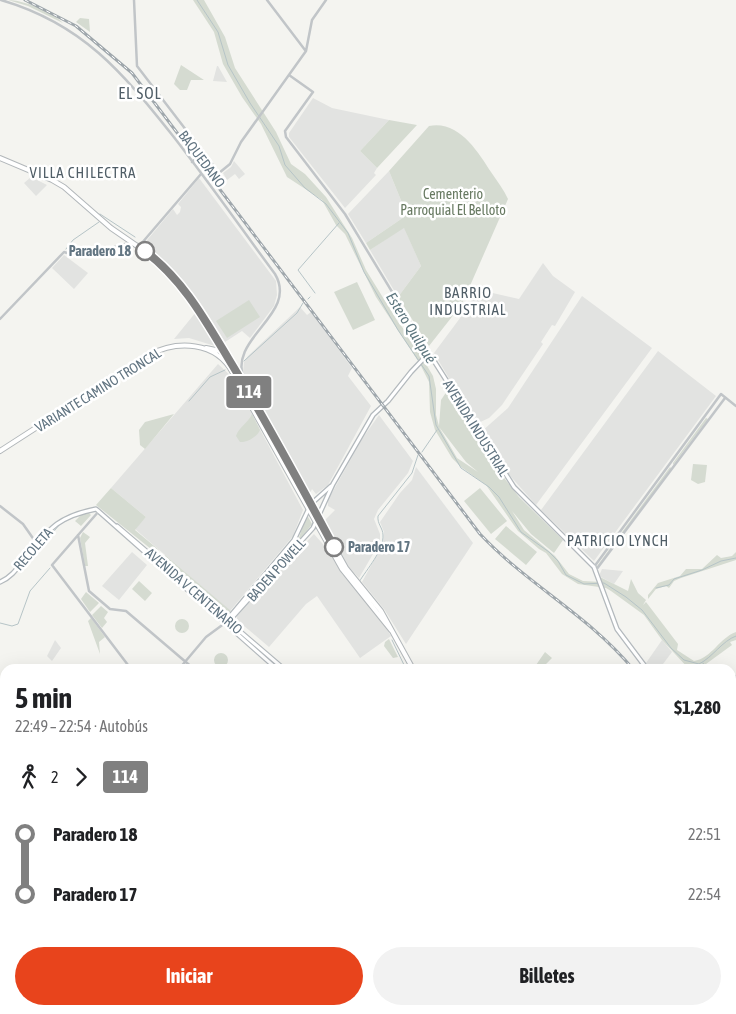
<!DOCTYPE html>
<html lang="es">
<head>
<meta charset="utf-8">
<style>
  :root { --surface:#fff; --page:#f2f2f2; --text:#202124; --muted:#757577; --accent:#e8441c }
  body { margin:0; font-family:"Asap Condensed",sans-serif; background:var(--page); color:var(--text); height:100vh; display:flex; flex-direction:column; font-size:19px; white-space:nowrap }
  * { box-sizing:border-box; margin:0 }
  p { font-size:16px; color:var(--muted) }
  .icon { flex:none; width:28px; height:28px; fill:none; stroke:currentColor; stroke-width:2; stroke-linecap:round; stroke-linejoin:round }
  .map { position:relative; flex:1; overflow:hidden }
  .details { position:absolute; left:0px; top:664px; width:736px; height:351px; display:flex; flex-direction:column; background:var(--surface); border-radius:15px 15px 0 0; box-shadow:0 5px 20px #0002 }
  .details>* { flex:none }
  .badge { padding:0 10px; border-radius:4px; font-size:18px; line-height:32px }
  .map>.badge { position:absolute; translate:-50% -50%; box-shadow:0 0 0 2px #fff }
  .legs { display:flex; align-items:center; gap:8px; height:55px; padding:0 15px; font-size:16px }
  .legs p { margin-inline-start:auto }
  .summary { display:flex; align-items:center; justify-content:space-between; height:85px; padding:0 15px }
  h1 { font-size:28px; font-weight:700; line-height:38px }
  .button { display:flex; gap:10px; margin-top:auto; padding:10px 15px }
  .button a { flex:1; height:58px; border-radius:30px; background:var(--accent); color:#fff; font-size:20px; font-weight:700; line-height:58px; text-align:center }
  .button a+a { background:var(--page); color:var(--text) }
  ul { padding:0 15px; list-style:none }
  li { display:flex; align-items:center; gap:18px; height:60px; font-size:19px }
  li i { display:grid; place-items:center; width:8px; height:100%; margin:0 6px; background:currentColor }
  li i::after { content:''; width:12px; height:12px; margin:-6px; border:4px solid; border-radius:50%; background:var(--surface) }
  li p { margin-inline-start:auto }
  li:first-child i { background:linear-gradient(#0000 50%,currentColor 0) }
  li:last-child i { background:linear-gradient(currentColor 50%,#0000 0) }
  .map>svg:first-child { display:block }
  .built { fill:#e2e3e1 }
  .green { fill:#d5dbd1; fill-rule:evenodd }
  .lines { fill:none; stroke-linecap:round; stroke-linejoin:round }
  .stream { stroke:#b6c4c7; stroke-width:1 }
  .secondary-casing { stroke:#b3b9bd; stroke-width:5.5 }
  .primary-casing { stroke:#b2b7ba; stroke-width:6 }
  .tertiary { stroke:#c1c5c8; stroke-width:2.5 }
  .secondary { stroke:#fff; stroke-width:3 }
  .primary { stroke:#fff; stroke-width:4 }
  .rail-casing { stroke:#9fa7ac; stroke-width:3 }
  .rail { stroke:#fff; stroke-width:1; stroke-dasharray:4; stroke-linecap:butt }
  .line-1-casing { stroke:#fff; stroke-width:11 }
  .line-1 { stroke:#808080; stroke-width:8 }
  .stop-1-dot { fill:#fff; stroke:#808080; stroke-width:2.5 }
  .labels { text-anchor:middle; stroke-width:5; stroke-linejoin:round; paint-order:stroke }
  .street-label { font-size:14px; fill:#627582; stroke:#fff }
  .park-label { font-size:14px; fill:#677961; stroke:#fff }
  .stop-label { font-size:14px; font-weight:bold; fill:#627582; stroke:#fff; text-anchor:end }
  .neighbourhood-label { font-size:15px; letter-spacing:1px; fill:#505e67; stroke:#fff }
  .water-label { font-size:15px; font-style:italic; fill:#5e777f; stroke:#fff }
  .quarter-label { font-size:16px; letter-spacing:1px; fill:#505e67; stroke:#fff }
</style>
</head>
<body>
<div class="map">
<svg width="736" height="1014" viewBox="0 0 736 1014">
  <rect width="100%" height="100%" fill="#f4f4f0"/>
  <path class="built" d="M217,66H218L227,82L213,81Z
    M313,98L332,108L389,120L360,151L377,168L374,173L376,175L345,208L289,137V133Z
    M234,161L245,174L239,179L235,174L227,180L223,173L231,167Z
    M389,171L407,215L366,243L348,214Z
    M31,177L47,185L36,196L24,183Z
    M199,178L276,281L277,295L274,306L250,338L242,331L225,342L203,307L183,280L171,267L143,245L173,209L177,215L180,212L181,207L178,204Z
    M404,227L421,266L398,297L370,250Z
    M64,255L88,273L74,289L52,268Z
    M543,263L553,276L575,292L555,326L552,325L541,342L543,344L502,405L489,418L476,424L434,353L466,310L476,291H484L519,299Z
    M582,296L652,348L536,505L504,469L481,432L508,408Z
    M300,307L307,315L311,312L352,368L348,376L371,406L328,485L316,494L312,489L309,495L243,372L244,362L248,356Z
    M196,312L207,330L215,346L189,338L174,339Z
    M658,351L716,396L594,561L541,510Z
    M218,364L232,377L303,510L293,536L230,611L135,529L146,517L111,488Z
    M379,415L413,461L408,473L378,510L374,519L380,534V542L359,578L346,564L339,551L341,550L323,522L335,510L328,506V500L362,439Z
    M416,467L473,543L406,644L384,609L362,582L383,544L384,532L380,522L400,493L412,480Z
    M314,534L329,551L342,574L378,615L391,636L360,658L317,596L306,604L269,647L237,620V616Z
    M132,552L147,565L119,600L102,586Z
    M602,569L623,571L614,584L599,576Z
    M55,640L61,648L52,661L47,656Z
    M662,640L672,652L660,668L651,669L646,663Z
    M731,830L736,838V858L731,850Z"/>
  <path class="green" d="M8,0C23,0 51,11 63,23L28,6Z
    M193,0H204L225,37L235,68L276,132L291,164L305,174L326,197L352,238L366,270L398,322L410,337L433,376L436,389V415L439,426L441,400L449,388L501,474L519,497L563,540L554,553L531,534L512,511L524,530L555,556L569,574L583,581L601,582L600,577L628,591L631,579L638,593L646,600L643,605L646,602L678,644L677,650L694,661C712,658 719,638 736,632V640L730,642L732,645L706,664V669H689L662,640L644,615L611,591L606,588L578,584L562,574L546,553L539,549L518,531L486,485L461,467L452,458L435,430L430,412L429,382L420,364L376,297L345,234L336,225L322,200L287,177L261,124L242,97L223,64L214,32ZM439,427L466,462L478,472L457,458Z
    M80,18L89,19L90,32L76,22Z
    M181,65L204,80H191L187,90H180L174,84Z
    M389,120L417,125L377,168L360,151Z
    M429,126C459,120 478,152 491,172C497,181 504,190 508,199L462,304L429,346L398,297L421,266L404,228L370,250L366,243L407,215L389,171Z
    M357,282L375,320L353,330L334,292Z
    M249,300L260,317L227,338L216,321Z
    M174,414L145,449L140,445L139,430L145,422Z
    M252,414L260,430C258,436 247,443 240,442L236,436C239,427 248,423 252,414Z
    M706,418L708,419L673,465V463Z
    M693,464L707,465L705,482L698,484L691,480Z
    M670,467L672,469L597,568V566Z
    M111,488L146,517L135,530L159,550L156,553L96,505Z
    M480,488L507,521L491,534L464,501Z
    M88,512L91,515L81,526L75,521L82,514Z
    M307,515L312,524L297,544L306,516L308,517Z
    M506,526L537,552L526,565L495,539Z
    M83,532L90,537L85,543L88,566H85L80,538Z
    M736,552V560L681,578L674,581L669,588L666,586L656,589L648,599V595L658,583L680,576L686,569H702L717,555L721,558L732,556Z
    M165,555L231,611L228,614L191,583L180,571L163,559Z
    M139,581L152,593L145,601L132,589Z
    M86,592L99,603L90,612L81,599Z
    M101,606L108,612L104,618L107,622L102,628L92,615Z
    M91,618L105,637L99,642L100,654L88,621Z
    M175 626a7 7 0 1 1 14 0a7 7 0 1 1-14 0Z
    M389,639L398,657L393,658L384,646L385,642Z
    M545,652L552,658L541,669L536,665Z
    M214 660a7 7 0 1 1 14 0a7 7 0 1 1-14 0Z"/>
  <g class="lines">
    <path class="stream" d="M197,0L218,32L228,65L250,103L279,146L285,165L305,188L326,204L348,233L364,272L398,330L429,376L436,425L461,468L489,487L499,497L521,532L549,552L558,561L566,575L584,584L604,583L626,597L642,610L671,648L684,660L699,664C713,657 722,641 736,636
      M100,214L135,237
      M66,249L73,240L99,222
      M315,293L298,270L339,223
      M308,299L310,297
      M244,361L297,313L303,303
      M189,401L210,377L225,370
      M422,452L437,430
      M40,548L60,524
      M359,582C367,569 384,550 383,535C383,528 377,524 378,516L412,473L418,455
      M656,588L669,585L674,579L702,570L721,561L736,558
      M0,623L12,626L18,624L30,591L50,568
      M392,640L406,669
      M703,663L706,669
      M733,812L736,824
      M196,1010V1014
      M0,1013L1,1014
      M50,1014L58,1010"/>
    <defs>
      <path id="secondary" d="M117,526L284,669
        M0,582C10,578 16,570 23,561C48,531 55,517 96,509L277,669
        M227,620L294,540L311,504L331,486
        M225,623L229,621L313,528L333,484L373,415L388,401L411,372L429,353L514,487L594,567L617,629L647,669
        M731,788L736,796
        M731,810L736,804"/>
      <path id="primary" d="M0,158L52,180L64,187L111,228L156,259L182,285L202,312L245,386L346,568L381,611L413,669
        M206,348L225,352
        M234,370L246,397L342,569L391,630
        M0,451L149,355C177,340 216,341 233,373
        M731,966L736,969"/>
    </defs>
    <use href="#secondary" class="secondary-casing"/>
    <use href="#primary" class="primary-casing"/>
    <path class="tertiary" d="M1,0C83,24 122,72 173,136C208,181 241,228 275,274C299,315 227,337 244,380
      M134,0L137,66L219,173L230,164L241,142L306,51L312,20L326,0
      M267,0L305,50
      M289,75L313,92L285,131L286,137L345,214L429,353
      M192,162L204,152
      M0,319L64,252L80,257L125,244H141L201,174
      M0,506L23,524L37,544
      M99,511L52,565L131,669
      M78,535L89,591L110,609L126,611L194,669
      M594,567L721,394L736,406
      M596,570L725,398
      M179,669L206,637L225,623
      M0,683L5,689
      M731,683L736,676
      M178,1010V1014
      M553,1010L558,1014
      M376,1014L381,1010
      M581,1014L586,1010"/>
    <use href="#secondary" class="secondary"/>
    <use href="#primary" class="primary"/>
    <defs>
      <path id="rail" d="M25,0L76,26L132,73L480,534C529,586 587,614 633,669
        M731,828L736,836"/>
    </defs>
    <use href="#rail" class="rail-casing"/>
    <use href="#rail" class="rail"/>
  </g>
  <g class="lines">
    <defs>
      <path id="line-1" d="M145,251C183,280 204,318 228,358C266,420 300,484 334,547"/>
    </defs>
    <use href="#line-1" class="line-1-casing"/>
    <use href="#line-1" class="line-1"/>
  </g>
  <g class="stop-1-dot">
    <circle cx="145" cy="251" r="9"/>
    <circle cx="334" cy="547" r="9"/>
  </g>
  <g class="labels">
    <g class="street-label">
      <text transform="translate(202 159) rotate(53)" y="5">BAQUEDANO</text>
      <text transform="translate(98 390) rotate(-32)" y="5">VARIANTE CAMINO TRONCAL</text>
      <text transform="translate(476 428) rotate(58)" y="5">AVENIDA INDUSTRIAL</text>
      <text transform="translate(33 549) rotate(-49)" y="5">RECOLETA</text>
      <text transform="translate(276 570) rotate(-48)" y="5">BADEN POWELL</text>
      <text transform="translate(194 591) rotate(41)" y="5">AVENIDA V CENTENARIO</text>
    </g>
    <g class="park-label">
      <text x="453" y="199">Cementerio<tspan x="453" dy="16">Parroquial El Belloto</tspan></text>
    </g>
    <g class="stop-label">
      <text x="131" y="256">Paradero 18</text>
      <text x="348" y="552" text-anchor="start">Paradero 17</text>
    </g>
    <g class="neighbourhood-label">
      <text x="83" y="178">VILLA CHILECTRA</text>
      <text x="468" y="298">BARRIO<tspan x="468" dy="17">INDUSTRIAL</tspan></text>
      <text x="618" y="546">PATRICIO LYNCH</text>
    </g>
    <g class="water-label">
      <text transform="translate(411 328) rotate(58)" y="5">Estero Quilpué</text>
    </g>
    <g class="quarter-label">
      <text x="140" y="99">EL SOL</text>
    </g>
  </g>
</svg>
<b class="badge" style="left:249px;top:392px;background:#808080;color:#fff">114</b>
<section class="details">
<div class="summary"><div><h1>5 min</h1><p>22:49 – 22:54 · Autobús</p></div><b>$1,280</b></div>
<div class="legs"><svg class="icon" aria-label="walk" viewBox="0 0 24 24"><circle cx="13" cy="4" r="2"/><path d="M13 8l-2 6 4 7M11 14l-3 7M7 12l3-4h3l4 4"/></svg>2<svg class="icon" aria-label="forward" viewBox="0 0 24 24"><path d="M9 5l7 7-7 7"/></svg><b class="badge" style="background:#808080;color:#fff">114</b></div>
<ul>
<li><i style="color:#808080"></i><b>Paradero 18</b><p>22:51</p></li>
<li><i style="color:#808080"></i><b>Paradero 17</b><p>22:54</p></li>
</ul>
<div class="button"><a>Iniciar</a><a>Billetes</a></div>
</section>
</div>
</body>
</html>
